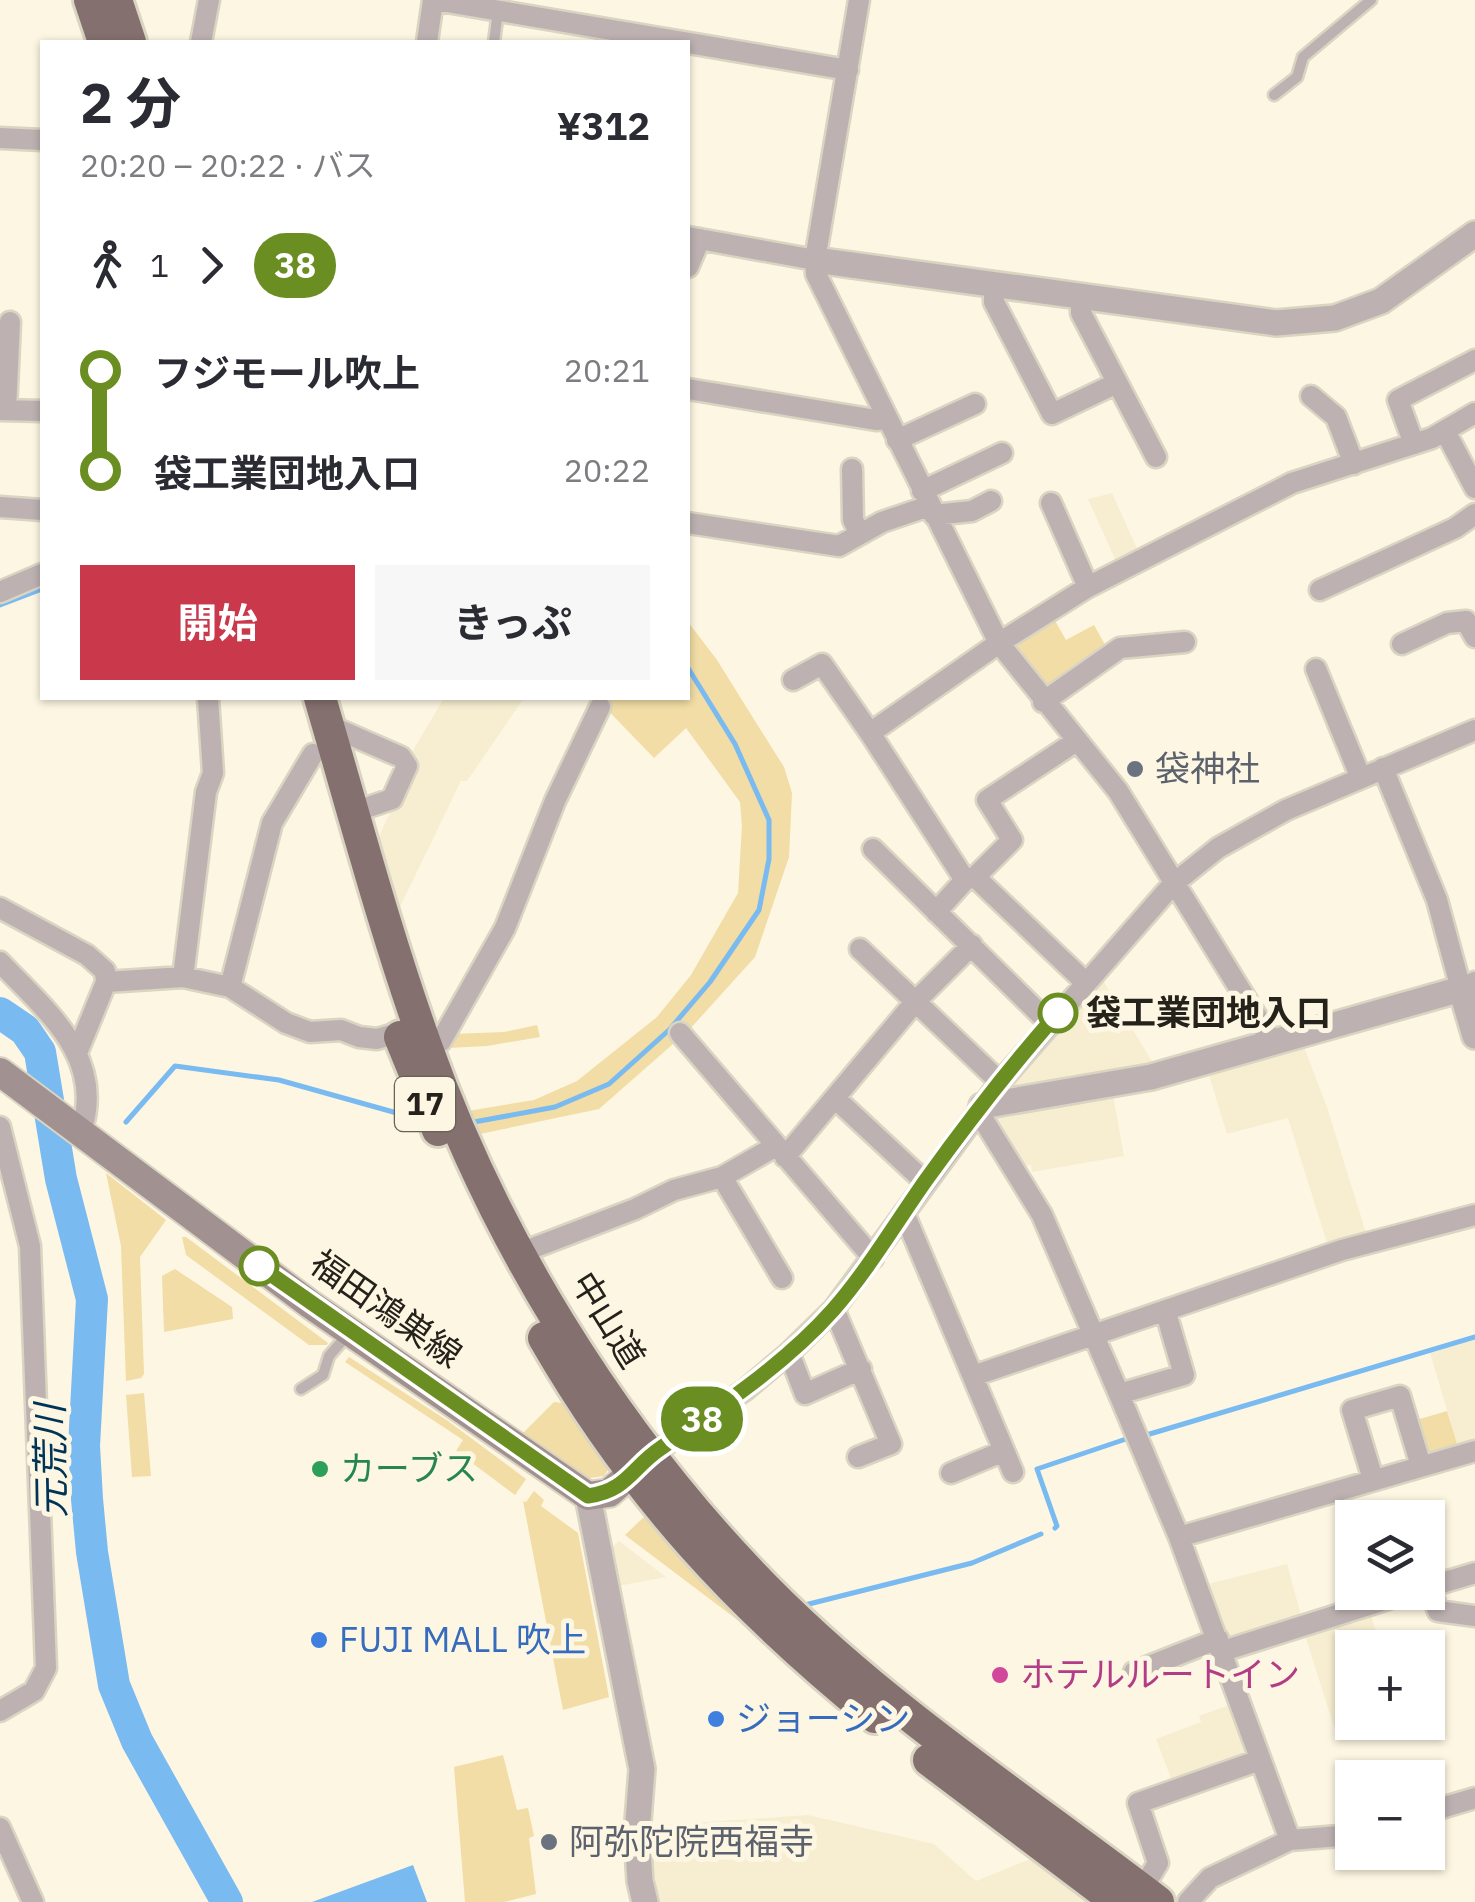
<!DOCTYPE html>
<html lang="ja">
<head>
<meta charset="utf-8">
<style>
  :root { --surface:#fff; --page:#f7f7f7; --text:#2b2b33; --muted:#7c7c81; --accent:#c9394b }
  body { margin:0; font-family:"IBM Plex Sans","Noto Sans JP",sans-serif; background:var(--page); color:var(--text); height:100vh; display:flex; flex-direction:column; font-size:38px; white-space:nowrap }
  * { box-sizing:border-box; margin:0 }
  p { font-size:32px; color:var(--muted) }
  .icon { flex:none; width:55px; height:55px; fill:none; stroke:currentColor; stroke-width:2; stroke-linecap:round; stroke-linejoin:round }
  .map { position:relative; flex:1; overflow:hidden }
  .panel { position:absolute; left:40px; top:40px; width:650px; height:660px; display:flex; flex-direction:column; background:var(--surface); border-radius:0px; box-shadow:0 2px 8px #0004 }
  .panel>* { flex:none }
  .badge { padding:0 20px; border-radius:32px; font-size:35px; line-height:65px }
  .buttons { position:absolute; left:1335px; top:1500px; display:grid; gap:20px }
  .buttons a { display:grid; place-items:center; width:110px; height:110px; border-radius:0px; background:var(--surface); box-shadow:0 2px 8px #0004; font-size:50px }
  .map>.badge { position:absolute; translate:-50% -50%; box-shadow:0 0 0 5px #fff }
  .legs { display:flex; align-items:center; gap:15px; height:110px; padding:0 40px; font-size:32px }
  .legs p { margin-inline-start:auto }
  .overview { display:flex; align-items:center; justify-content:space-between; height:170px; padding:0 40px }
  h1 { font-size:55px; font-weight:700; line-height:75px }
  .action { display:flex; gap:20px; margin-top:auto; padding:20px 40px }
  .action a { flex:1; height:115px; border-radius:0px; background:var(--accent); color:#fff; font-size:40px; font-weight:700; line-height:115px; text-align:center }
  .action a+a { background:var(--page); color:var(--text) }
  ul { padding:0 40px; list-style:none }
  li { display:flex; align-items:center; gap:35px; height:100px; font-size:38px }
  li i { display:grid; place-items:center; width:15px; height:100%; margin:0 12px; background:currentColor }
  li i::after { content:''; width:25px; height:25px; margin:-12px; border:8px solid; border-radius:50%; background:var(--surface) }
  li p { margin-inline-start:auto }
  li:first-child i { background:linear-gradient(#0000 50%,currentColor 0) }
  li:last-child i { background:linear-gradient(currentColor 50%,#0000 0) }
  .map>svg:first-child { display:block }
  .built { fill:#f7eed2 }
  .green { fill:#f1dda5 }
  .water { fill:#79baf1 }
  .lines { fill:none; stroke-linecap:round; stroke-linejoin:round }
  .stream { stroke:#79baf1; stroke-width:5 }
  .river { stroke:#79baf1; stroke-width:32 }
  .service-casing { stroke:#dad4c2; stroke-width:15 }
  .minor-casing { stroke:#dad4c2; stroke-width:25 }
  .tertiary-casing { stroke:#dad4c2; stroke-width:30 }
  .secondary-casing { stroke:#dad4c2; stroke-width:32 }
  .trunk-casing { stroke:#dad4c2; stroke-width:38 }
  .service { stroke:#bdb2b1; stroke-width:10 }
  .minor { stroke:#bdb2b1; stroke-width:20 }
  .tertiary { stroke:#bdb2b1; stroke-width:25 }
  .secondary { stroke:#a19190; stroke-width:28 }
  .trunk { stroke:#84706e; stroke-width:32 }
  .line-1-casing { stroke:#fff; stroke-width:22 }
  .line-1 { stroke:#6b8e23; stroke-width:15 }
  .worship-dot { fill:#6b7280; stroke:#fdf6e2; stroke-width:4 }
  .stop-1-dot { fill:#fff; stroke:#6b8e23; stroke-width:5 }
  .leisure-dot { fill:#2e9e5b; stroke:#fdf6e2; stroke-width:4 }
  .shop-dot { fill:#3f7fe0; stroke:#fdf6e2; stroke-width:4 }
  .hotel-dot { fill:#d1479c; stroke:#fdf6e2; stroke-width:4 }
  .labels { text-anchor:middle; stroke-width:10; stroke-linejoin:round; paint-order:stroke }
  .shield { fill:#fdf6e2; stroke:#666257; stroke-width:2.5 }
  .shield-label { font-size:32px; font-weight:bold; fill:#25221b }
  .worship-label { font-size:35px; fill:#5b616d; stroke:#fdf6e2; text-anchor:start }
  .stop-label { font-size:35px; font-weight:bold; fill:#25221b; stroke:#fdf6e2; text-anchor:start }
  .street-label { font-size:35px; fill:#25221b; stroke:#fdf6e2 }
  .leisure-label { font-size:35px; fill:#27864d; stroke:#fdf6e2; text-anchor:start }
  .shop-label { font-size:35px; fill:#366cbe; stroke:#fdf6e2; text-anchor:start }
  .hotel-label { font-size:35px; fill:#b23c85; stroke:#fdf6e2; text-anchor:start }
  .water-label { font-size:38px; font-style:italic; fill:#003457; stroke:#fdf6e2 }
</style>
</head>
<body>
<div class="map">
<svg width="1475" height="1902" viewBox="0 0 1475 1902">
  <rect width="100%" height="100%" fill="#fdf6e2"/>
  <path class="built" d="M1112,493L1140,555L1118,566L1088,499Z
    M444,698H524L467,781H461L398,911L378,839L412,764L408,759Z
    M1101,977L1153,1063L1014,1089L1010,1082Z
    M1304,1047L1327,1107L1367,1236L1333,1247L1327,1243L1288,1118L1227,1134L1208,1072Z
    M1113,1095L1124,1156L1032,1172L1031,1165L1019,1167L990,1117Z
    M1475,1339V1445L1459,1450L1430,1353Z
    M619,1541L666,1577L618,1586L609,1550Z
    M1287,1564L1301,1615L1229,1637L1208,1584Z
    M1370,1612L1381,1647L1352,1648V1718L1343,1726L1334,1727L1304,1632Z
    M1232,1704L1253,1758L1174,1786L1156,1739L1201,1722L1199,1716Z
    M808,1815L934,1844L976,1881L1033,1858L1094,1902H658L649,1826Z"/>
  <path class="green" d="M1054,619L1066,640L1094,625L1108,650L1042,692L1010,648Z
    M688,622L717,660L755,721L784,767L792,793L789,857L755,957L689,1030L599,1109L480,1134L468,1111L534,1100L577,1081L657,1017L691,975L738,893L742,826L740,802L686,728L654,758L596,698H688Z
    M537,1025L540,1037L487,1046L448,1048L452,1034L504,1032Z
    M106,1173L166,1220L140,1257L144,1374L141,1378L126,1381L121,1246Z
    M182,1237H186L328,1343L327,1345H309L186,1255Z
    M175,1269L232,1307L233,1319L164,1332L162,1276Z
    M349,1357L448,1421L526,1479L515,1495L456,1451L463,1440L345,1362Z
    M144,1393L151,1476L132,1477L126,1395Z
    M554,1402L562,1403L569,1411L575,1408L611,1465L604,1476L590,1478L518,1438Z
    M1447,1411L1459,1450L1431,1457L1423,1452L1413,1421Z
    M534,1491L544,1500L541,1506L578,1533L609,1697L563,1710L523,1501L526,1502Z
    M645,1516L707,1587L782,1650L780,1652L625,1535Z
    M503,1755L517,1810L528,1808L534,1836L529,1838L536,1894L504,1902H465L454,1767Z"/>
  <path class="water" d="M413,1865L427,1902H312Z"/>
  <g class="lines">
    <path class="stream" d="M0,605L42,589
      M126,1122L175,1066L279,1080L404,1115
      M474,1122L555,1107L609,1084L669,1030L710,982L759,910L769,859V820L735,744L688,668
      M1143,1436L1475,1337
      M1055,1528L1057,1526L1037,1469L1129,1438
      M805,1605L972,1563L1041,1534"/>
    <path class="river" d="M0,1013L25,1030L40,1052L61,1179L92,1299L84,1446L87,1499L92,1552L114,1685L137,1741L227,1902"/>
    <defs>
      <path id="service" d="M494,42L498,11
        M1274,95L1297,77L1303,57L1371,0
        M301,1389L323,1375L329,1356L349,1333"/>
      <path id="minor" d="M435,0L848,70
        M859,0L815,260L816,274L999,643L1118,791L1273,1043
        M201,42L209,0
        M427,42L433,0
        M0,138L42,140
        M688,237L815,260
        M688,267L700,239
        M994,285V302L1052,414L1117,383
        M1081,296V313L1156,457
        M688,389L876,420L886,419
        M1311,396L1336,417L1354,464
        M0,410L42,411
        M6,410L10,322
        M1445,431L1475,488
        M897,440L975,404
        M1414,444L1398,400L1475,360
        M852,469L853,520L860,534
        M922,491L1002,453
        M1051,503L1088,587
        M0,507L42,510
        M934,515L972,511L991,501
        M688,523L839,546L882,522L929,506
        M1320,590L1455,528L1475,514
        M0,592L42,574
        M1402,644L1447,623L1466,621L1475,637
        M1316,669L1360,776
        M793,680L822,664L870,733
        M1043,702L1120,648L1185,642
        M328,725L401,757L407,766L392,799L354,812
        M1383,768L1437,900L1461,989L1475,982
        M873,849L1049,1023
        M975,877L1085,982
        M965,880L975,877L1012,840L987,800L1075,742
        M0,908L87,955L105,971L106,982L183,977L230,987L286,1023L310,1032L341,1030L359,1037L377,1039L398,1033
        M936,912L965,880L870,733L999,643L1088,587L1292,483L1432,438L1475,413
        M860,949L1000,1082
        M0,962C46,1011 106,1057 81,1132
        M183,977L206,792L213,773L208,698
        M230,987L272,823L313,754
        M680,1033L873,1258
        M427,1050L441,1041L505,928L555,801L600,707
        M77,1053L106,982
        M836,1099L925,1182
        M978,1111L1042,1215L1119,1394L1179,1537L1290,1840
        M0,1127L30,1246L46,1668L34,1691L0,1711
        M785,1157L916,1001L972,945
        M722,1177L782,1278
        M904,1213L1013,1472
        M520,1253L635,1209L674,1190L722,1177L776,1146
        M834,1309L891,1444L858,1457
        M789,1353L805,1394L861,1369
        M973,1376L1342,1250L1475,1215
        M1119,1394L1184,1375L1166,1313
        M652,1454L745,1390L789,1353L834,1309L1000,1082L1173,884L1218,848L1286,810L1475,730
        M951,1473L1004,1451
        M1373,1479L1352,1410L1400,1396L1421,1466
        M1179,1537L1475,1451
        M1428,1587L1475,1573
        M1429,1587L1438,1611L1475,1616
        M1223,1651L1410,1592
        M1134,1672L1218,1639
        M1428,1812L1475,1798
        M0,1828L33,1902
        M1142,1890L1158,1863L1138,1803L1260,1760
        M1188,1902L1210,1878L1290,1840L1352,1835"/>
      <path id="tertiary" d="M815,260L1276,323L1335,318L1381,301L1475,234
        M982,1106L1151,1077L1461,989L1475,1036
        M588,1496L642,1769L637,1834L640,1881L645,1902"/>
      <path id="secondary" d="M0,1072L311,1305L588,1496L609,1493L647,1459"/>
      <path id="trunk" d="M90,0L104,42
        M116,0L130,42
        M320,698C354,814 385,932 426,1046C493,1235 608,1422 746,1568C868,1698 1017,1794 1158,1902
        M400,1037L438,1130
        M544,1338C634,1494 736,1604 875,1717
        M929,1760L1117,1902"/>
    </defs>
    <use href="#service" class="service-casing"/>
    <use href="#minor" class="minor-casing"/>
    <use href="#tertiary" class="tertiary-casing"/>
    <use href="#secondary" class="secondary-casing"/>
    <use href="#trunk" class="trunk-casing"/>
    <use href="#service" class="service"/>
    <use href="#minor" class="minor"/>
    <use href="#tertiary" class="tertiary"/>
    <use href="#secondary" class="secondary"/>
    <use href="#trunk" class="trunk"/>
  </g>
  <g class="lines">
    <defs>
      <path id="line-1" d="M259,1266L588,1496C628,1490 631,1468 661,1448C721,1406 784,1365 833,1310C868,1270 895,1224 926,1180C967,1123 1011,1066 1058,1013"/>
    </defs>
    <use href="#line-1" class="line-1-casing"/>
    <use href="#line-1" class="line-1"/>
  </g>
  <g class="worship-dot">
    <circle cx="1135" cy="769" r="10"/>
    <circle cx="549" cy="1842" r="10"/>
  </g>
  <g class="stop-1-dot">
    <circle cx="1058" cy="1013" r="18"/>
    <circle cx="259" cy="1266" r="18"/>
  </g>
  <circle class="leisure-dot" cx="320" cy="1469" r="10"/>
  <g class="shop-dot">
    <circle cx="319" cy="1640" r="10"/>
    <circle cx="716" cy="1719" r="10"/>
  </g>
  <circle class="hotel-dot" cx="1000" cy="1675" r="10"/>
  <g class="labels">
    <rect class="shield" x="395" y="1077" width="60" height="54" rx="8"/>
    <g class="shield-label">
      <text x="425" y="1115">17</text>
    </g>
    <g class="worship-label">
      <text x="1155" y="781">袋神社</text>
      <text x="569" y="1854">阿弥陀院西福寺</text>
    </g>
    <g class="stop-label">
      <text x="1086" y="1025">袋工業団地入口</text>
    </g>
    <g class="street-label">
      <text transform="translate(386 1309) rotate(35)" y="12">福田鴻巣線</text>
      <text transform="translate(608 1320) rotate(58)" y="12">中山道</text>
    </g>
    <g class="leisure-label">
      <text x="340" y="1481">カーブス</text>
    </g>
    <g class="shop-label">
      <text x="339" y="1652">FUJI MALL 吹上</text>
      <text x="736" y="1731">ジョーシン</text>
    </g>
    <g class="hotel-label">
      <text x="1020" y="1687">ホテルルートイン</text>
    </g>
    <g class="water-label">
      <text transform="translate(51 1461) rotate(-91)" y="13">元荒川</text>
    </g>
  </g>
</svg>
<div class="buttons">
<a><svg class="icon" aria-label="layers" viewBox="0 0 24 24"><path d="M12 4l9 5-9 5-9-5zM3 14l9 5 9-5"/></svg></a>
<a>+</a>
<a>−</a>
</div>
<b class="badge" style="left:702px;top:1419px;background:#6b8e23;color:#fff">38</b>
<section class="panel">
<div class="overview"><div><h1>2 分</h1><p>20:20 – 20:22 · バス</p></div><b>¥312</b></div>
<div class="legs"><svg class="icon" aria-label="walk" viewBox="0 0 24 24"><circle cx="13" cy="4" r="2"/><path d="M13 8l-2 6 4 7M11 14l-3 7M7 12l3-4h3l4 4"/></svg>1<svg class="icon" aria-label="forward" viewBox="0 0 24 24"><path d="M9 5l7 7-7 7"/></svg><b class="badge" style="background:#6b8e23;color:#fff">38</b></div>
<ul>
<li><i style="color:#6b8e23"></i><b>フジモール吹上</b><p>20:21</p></li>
<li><i style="color:#6b8e23"></i><b>袋工業団地入口</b><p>20:22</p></li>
</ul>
<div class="action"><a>開始</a><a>きっぷ</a></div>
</section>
</div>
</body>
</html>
